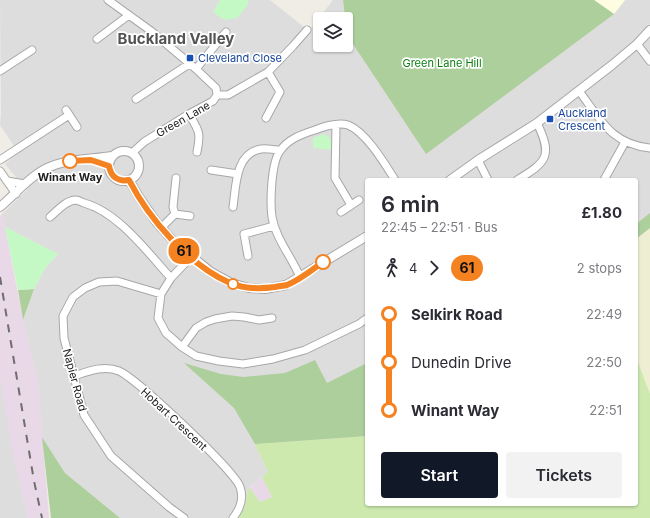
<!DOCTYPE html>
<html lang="en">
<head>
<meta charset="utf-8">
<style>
  :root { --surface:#fff; --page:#f2f2f3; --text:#2b2b33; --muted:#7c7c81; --accent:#111827 }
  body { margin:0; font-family:Inter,sans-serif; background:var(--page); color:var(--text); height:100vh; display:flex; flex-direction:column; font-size:15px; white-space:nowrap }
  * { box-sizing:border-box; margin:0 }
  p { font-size:13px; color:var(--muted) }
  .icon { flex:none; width:22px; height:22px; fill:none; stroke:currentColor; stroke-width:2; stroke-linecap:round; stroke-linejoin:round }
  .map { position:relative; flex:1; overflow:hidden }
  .drawer { position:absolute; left:365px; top:178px; width:273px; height:328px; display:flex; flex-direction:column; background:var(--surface); border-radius:4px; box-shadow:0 1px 3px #0004 }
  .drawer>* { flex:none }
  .badge { padding:0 8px; border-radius:13px; font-size:14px; line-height:26px }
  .tools { position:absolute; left:313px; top:12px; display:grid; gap:8px }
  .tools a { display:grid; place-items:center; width:40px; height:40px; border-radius:4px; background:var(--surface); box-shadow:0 1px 3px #0004; font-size:20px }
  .map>.badge { position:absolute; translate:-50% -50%; box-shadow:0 0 0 2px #fff }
  .legs { display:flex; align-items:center; gap:6px; height:44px; padding:0 16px; font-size:13px }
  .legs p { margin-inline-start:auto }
  .headline { display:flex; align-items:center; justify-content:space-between; height:68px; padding:0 16px }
  h1 { font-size:22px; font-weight:600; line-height:30px }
  .button { display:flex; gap:8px; margin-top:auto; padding:8px 16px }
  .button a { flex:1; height:46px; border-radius:4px; background:var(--accent); color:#fff; font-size:16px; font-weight:600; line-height:46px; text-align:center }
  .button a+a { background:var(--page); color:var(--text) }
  ul { padding:0 16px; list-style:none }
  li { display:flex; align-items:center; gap:14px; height:48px; font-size:15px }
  li i { display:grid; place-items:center; width:6px; height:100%; margin:0 5px; background:currentColor }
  li i::after { content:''; width:10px; height:10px; margin:-5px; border:3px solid; border-radius:50%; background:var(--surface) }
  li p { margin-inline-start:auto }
  li:first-child i { background:linear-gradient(#0000 50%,currentColor 0) }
  li:last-child i { background:linear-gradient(currentColor 50%,#0000 0) }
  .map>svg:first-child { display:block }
  .residential { fill:#dedddd }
  .industrial { fill:#e9d8e7 }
  .education { fill:#fffde1 }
  .farmland { fill:#eeeed2 }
  .grass { fill:#cde9ad }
  .forest { fill:#adcf9b }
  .park { fill:#c4f9c6 }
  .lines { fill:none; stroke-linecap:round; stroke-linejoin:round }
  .minor-casing { stroke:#a7a7a7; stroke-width:9 }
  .tertiary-casing { stroke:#a7a7a7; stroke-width:10 }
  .minor { stroke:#fff; stroke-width:7 }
  .tertiary { stroke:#fff; stroke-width:8 }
  .rail { stroke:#6e6e6e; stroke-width:2; stroke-dasharray:8 8; stroke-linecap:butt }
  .line-1-casing { stroke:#fff; stroke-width:9 }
  .line-1 { stroke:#f58220; stroke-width:6 }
  .transit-dot { fill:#1a4fb4; stroke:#fff; stroke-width:1.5 }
  .stop-1-dot { fill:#fff; stroke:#f58220; stroke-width:2 }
  .labels { text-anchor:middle; stroke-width:3.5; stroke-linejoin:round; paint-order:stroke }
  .transit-label { font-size:11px; fill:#164399; stroke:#fff; text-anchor:start }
  .park-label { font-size:11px; fill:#0d7e11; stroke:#fff }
  .street-label { font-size:11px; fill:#202020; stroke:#fff }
  .stop-label { font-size:11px; font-weight:bold; fill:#202020; stroke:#fff }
  .district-label { font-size:15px; font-weight:bold; fill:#535353; stroke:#fff }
</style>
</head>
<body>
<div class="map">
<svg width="650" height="518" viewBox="0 0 650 518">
  <rect width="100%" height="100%" fill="#f0ece6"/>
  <path class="residential" d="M0,0H270L309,31L333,0H343L345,19H320V45H346V26L347,35L614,14L625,0H650V228L636,239V180H367V436L255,444L268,472L248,489L245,506L239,518H120L65,473L42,437L38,383L23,320L34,289L46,267L58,254L5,227L2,214L27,190L5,164L18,152L0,125L1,113Z
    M0,378L23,497L28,518H0Z"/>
  <path class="industrial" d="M2,214L5,227L23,320L38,383L49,518H28L14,460L0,378V216Z
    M262,477L272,497L260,502L250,488Z"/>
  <path class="education" d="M594,0H625L614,14Z"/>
  <path class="farmland" d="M650,228V394L636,357V239Z"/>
  <path class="grass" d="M636,357L650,394V518H239L245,506L248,489L250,488L260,502L272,497L262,477L268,472L255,444L367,436V504H636Z"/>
  <path class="forest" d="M343,0H594L614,14L426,154L347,35Z
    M650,213V228L636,239V224Z
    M34,289L23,320L18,290Z
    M315,360L327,383L367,363V436L255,444L234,408L184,363L221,374L243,377L285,373Z
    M42,437L65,473L120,518H51Z"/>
  <path class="park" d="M220,0H248V5L237,18L224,20L213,12Z
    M323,134C332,136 332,142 333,150L313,148V138Z
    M5,227L58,254L46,267L34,289L18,290Z"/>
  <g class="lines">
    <defs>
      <path id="minor" d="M108,0L151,31L196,69L216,88L217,95
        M97,39L129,15
        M637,44L650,61
        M196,69L226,32
        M0,71L32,50
        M579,91C601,120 611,144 650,148
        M217,95H228L268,72L293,46L307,30
        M136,99L189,64
        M66,110L77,127
        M189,114C199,131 201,132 197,152
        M266,118L280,92L268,72
        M336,125L335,178L351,205
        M132,153L144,142L189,114L213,101L217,95
        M0,160L69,115
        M478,160L488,180
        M211,170L238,174
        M0,171L16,194
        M517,180C547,162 553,156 537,123
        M604,180L625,142
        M7,181L25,184
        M233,207C236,187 235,153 261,149C267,148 274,150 280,150
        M341,212L359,200
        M175,214L190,216
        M50,217C57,211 65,201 75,200C78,200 82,202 84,203C118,212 148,253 171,278
        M161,228L175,214L173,207L176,178
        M248,256L244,234L274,226
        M191,257L171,278L161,294L158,318L166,333L182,347L196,356L219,361L243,364L273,359L305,350L359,324L367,318
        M300,277C291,256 276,239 272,217C270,202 271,163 280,151C288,139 302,134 315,130C325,126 338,122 348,125C366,132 385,164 395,180
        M161,294L117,281L99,282L85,288L73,297L63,316L64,338L84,415L111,456L169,507L184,518
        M182,347L196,328L206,322L215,319L232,316L244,317L259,320L272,318
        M74,376C89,371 104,365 119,371C136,378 235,471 240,487C244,498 240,509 233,518"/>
      <path id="tertiary" d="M109 166a15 15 0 1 1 30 0a15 15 0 1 1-30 0Z
        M129,180L139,197L157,223L175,243L211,272L231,283L249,288L265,289L286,285L367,236
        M450,180L478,160L537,123L612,65L637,44L650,30
        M0,207C12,197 24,183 37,174C59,158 87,160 112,156"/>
    </defs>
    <use href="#minor" class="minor-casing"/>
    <use href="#tertiary" class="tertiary-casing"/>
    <use href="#minor" class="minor"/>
    <use href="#tertiary" class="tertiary"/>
    <path class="rail" d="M0,277L34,481L42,518"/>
  </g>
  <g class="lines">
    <defs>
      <path id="line-1" d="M70,161L91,160L109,166C111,177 118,182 129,180C149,219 189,265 230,283C244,289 260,289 275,287C279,286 283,286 287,285C300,280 312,270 323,262"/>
    </defs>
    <use href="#line-1" class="line-1-casing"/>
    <use href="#line-1" class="line-1"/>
  </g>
  <g class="transit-dot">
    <rect x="186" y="54" width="8" height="8" rx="2"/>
    <rect x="546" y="115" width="8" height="8" rx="2"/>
  </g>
  <g class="stop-1-dot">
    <circle cx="70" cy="161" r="7"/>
    <circle cx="323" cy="262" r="7"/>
    <circle cx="233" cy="284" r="5"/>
  </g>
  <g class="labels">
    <g class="transit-label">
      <text x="198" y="62">Cleveland Close</text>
      <text x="558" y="117">Auckland<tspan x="558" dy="13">Crescent</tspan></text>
    </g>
    <g class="park-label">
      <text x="442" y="67">Green Lane Hill</text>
    </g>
    <g class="street-label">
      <text transform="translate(183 119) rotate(-30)" y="4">Green Lane</text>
      <text transform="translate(75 380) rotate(75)" y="4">Napier Road</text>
      <text transform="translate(174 419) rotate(43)" y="4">Hobart Crescent</text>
    </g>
    <g class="stop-label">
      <text x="70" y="181">Winant Way</text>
    </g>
    <g class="district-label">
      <text x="176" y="44">Buckland Valley</text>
    </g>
  </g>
</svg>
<div class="tools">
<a><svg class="icon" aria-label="layers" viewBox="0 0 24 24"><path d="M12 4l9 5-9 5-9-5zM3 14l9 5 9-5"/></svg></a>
</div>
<b class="badge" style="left:184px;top:251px;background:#f58220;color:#111">61</b>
<section class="drawer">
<div class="headline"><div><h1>6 min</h1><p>22:45 – 22:51 · Bus</p></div><b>£1.80</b></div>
<div class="legs"><svg class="icon" aria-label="walk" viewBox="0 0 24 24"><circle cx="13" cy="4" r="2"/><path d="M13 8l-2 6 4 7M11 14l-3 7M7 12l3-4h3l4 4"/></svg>4<svg class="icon" aria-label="forward" viewBox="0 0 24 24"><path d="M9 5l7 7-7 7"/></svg><b class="badge" style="background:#f58220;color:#111">61</b><p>2 stops</p></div>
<ul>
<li><i style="color:#f58220"></i><b>Selkirk Road</b><p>22:49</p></li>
<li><i style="color:#f58220"></i><span>Dunedin Drive</span><p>22:50</p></li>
<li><i style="color:#f58220"></i><b>Winant Way</b><p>22:51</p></li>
</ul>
<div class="button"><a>Start</a><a>Tickets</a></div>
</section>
</div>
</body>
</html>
